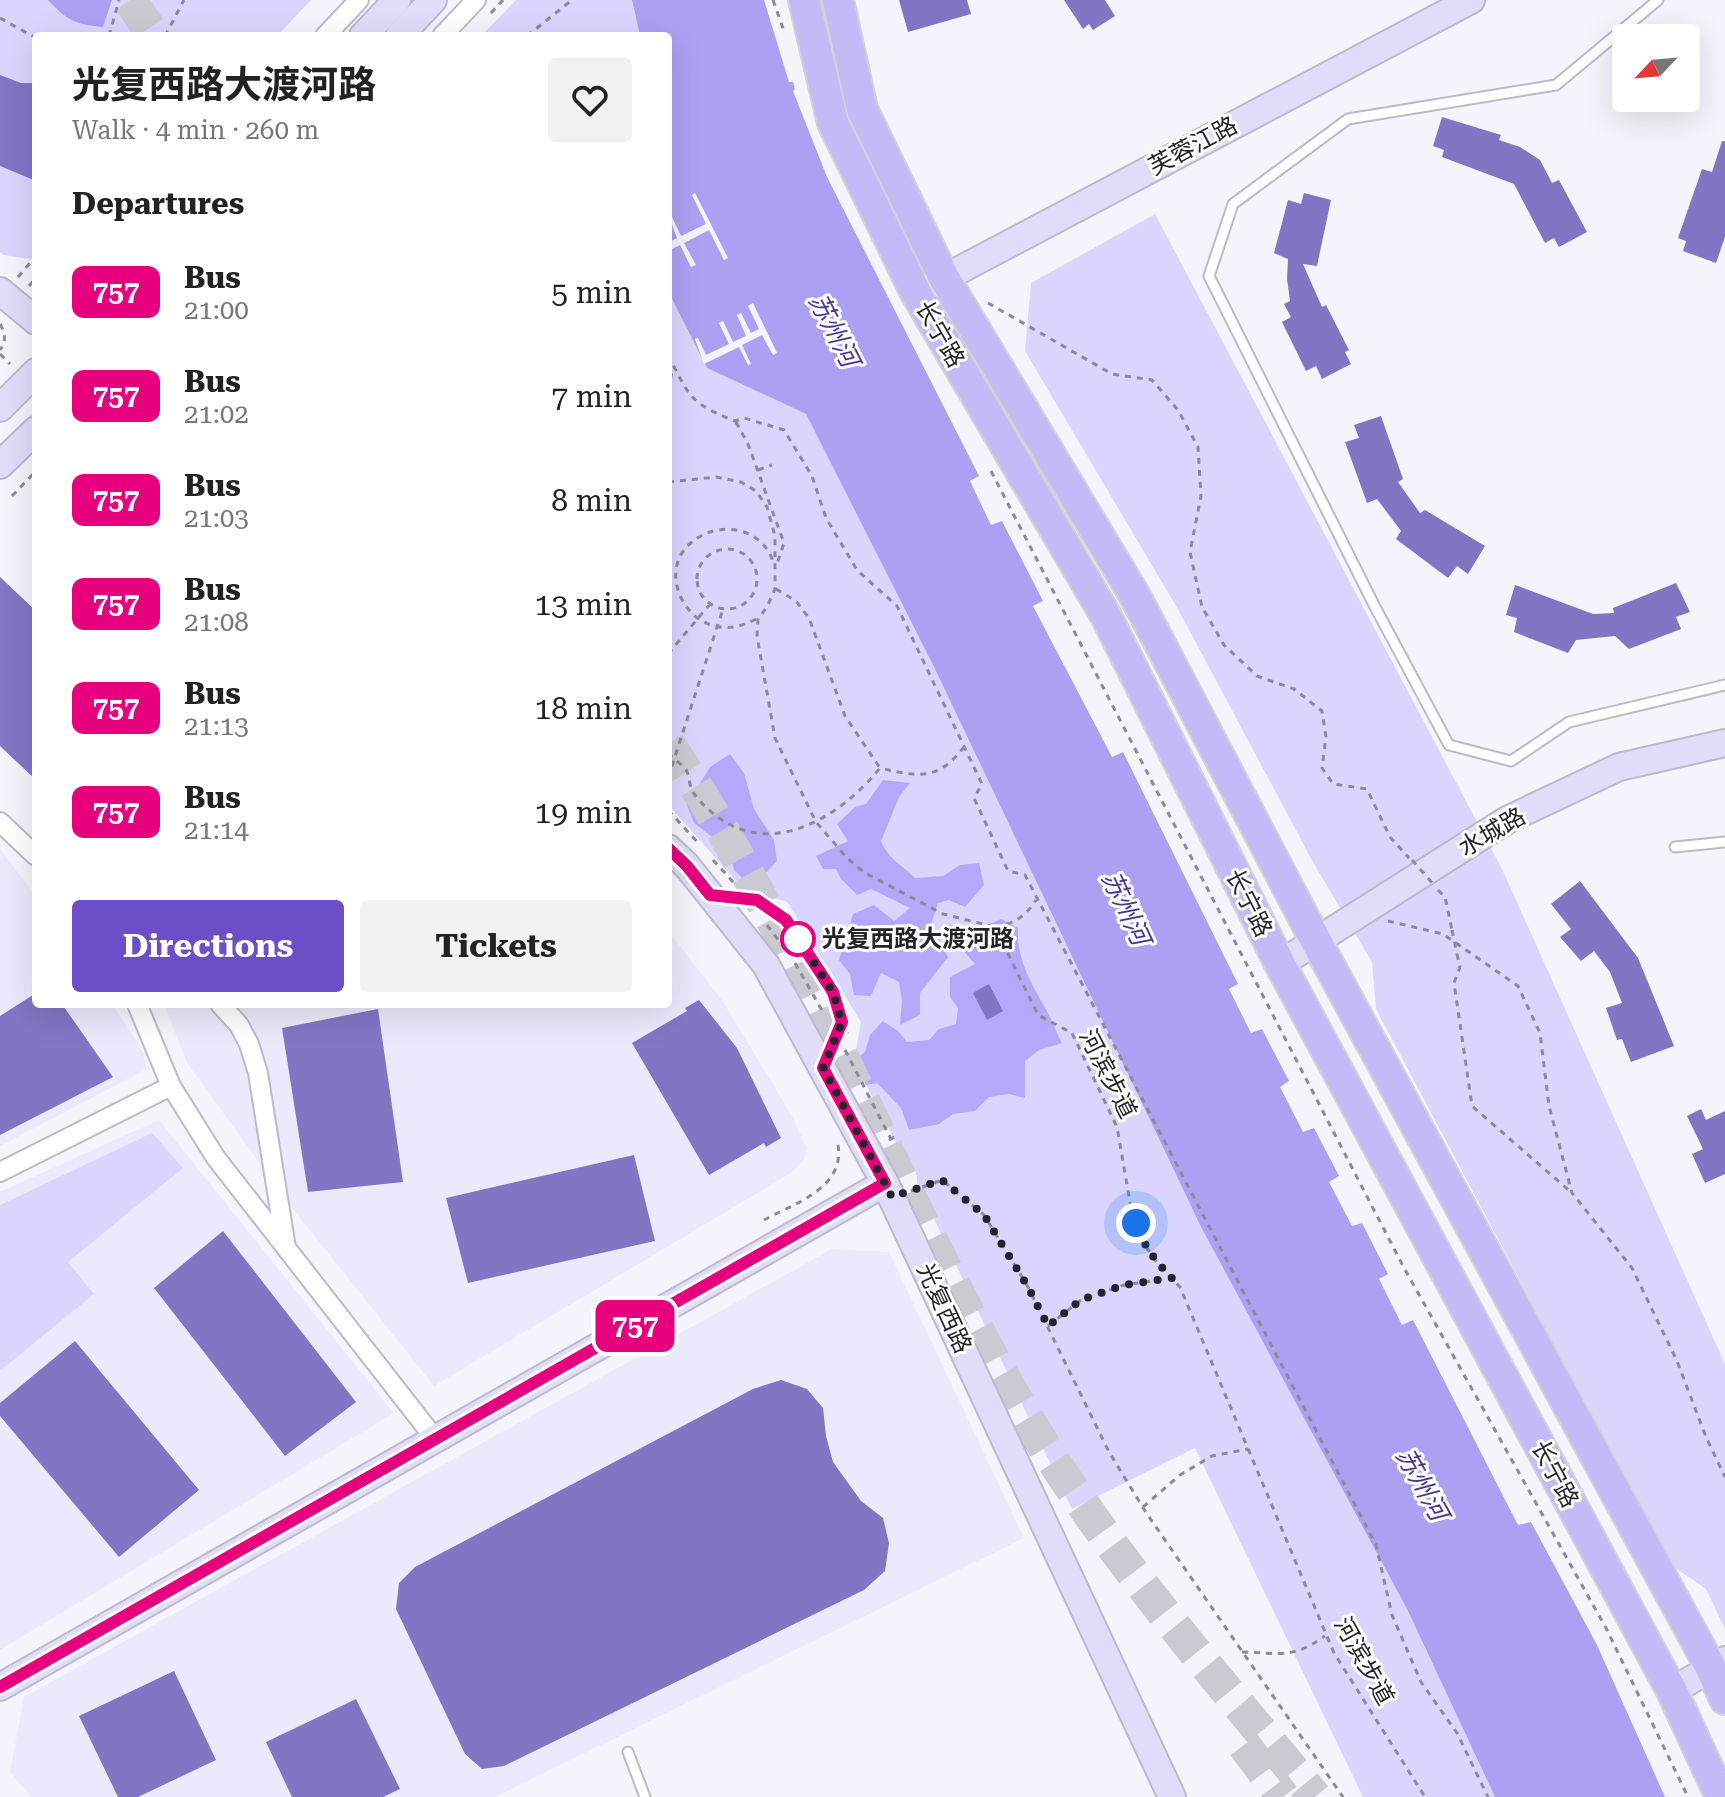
<!DOCTYPE html>
<html lang="en">
<head>
<meta charset="utf-8">
<style>
  :root { --surface:#fff; --page:#f2f2f2; --text:#222; --muted:#767676; --accent:#6c4fc8 }
  body { margin:0; font-family:"Roboto Serif","Noto Sans SC",serif; background:var(--page); color:var(--text); height:100vh; display:flex; flex-direction:column; font-size:30px; white-space:nowrap }
  * { box-sizing:border-box; margin:0 }
  p { font-size:26px; color:var(--muted) }
  .icon { flex:none; width:44px; height:44px; fill:none; stroke:currentColor; stroke-width:2; stroke-linecap:round; stroke-linejoin:round }
  .map { position:relative; flex:1; overflow:hidden }
  .drawer { position:absolute; left:32px; top:32px; width:640px; height:976px; display:flex; flex-direction:column; background:var(--surface); border-radius:8px; box-shadow:0 8px 32px #0002 }
  .drawer>* { flex:none }
  .badge { padding:0 16px; border-radius:12px; font-size:28px; line-height:52px }
  .needle { width:52px; rotate:244deg }
  .tools { position:absolute; left:1612px; top:24px; display:grid; gap:16px }
  .tools a { display:grid; place-items:center; width:88px; height:88px; border-radius:8px; background:var(--surface); box-shadow:0 8px 32px #0002; font-size:40px }
  .you { position:absolute; width:40px; height:40px; margin:-20px; border:6px solid #fff; border-radius:50%; background:#1a73e8; box-shadow:0 0 0 12px #1a73e833 }
  .map>.badge { position:absolute; translate:-50% -50%; box-shadow:0 0 0 4px #fff }
  h2 { padding:0 40px; font-size:30px; line-height:72px }
  .round { display:grid; place-items:center; flex:none; width:84px; height:84px; border-radius:8px; background:var(--page) }
  .summary { display:flex; align-items:center; justify-content:space-between; height:136px; padding:0 40px }
  h1 { font-size:38px; font-weight:700; line-height:60px }
  .cta { display:flex; gap:16px; margin-top:auto; padding:16px 40px }
  .cta a { flex:1; height:92px; border-radius:8px; background:var(--accent); color:#fff; font-size:32px; font-weight:700; line-height:92px; text-align:center }
  .cta a+a { background:var(--page); color:var(--text) }
  ul { padding:0; list-style:none }
  li { display:flex; align-items:center; gap:24px; height:104px; padding:0 40px }
  li div { flex:1 }
  li b { display:block; font-size:30px }
  li em { font-style:normal }
  li .badge { min-width:88px; font-weight:700; text-align:center }
  .map>svg:first-child { display:block }
  .built { fill:#ebeafc }
  .green { fill:#dad5fe }
  .forest { fill:#b3a8fa }
  .water { fill:#aca0f2 }
  .pier { fill:#f5f4fd }
  .building { fill:#8276c4 }
  .lines { fill:none; stroke-linecap:round; stroke-linejoin:round }
  .highway-tunnel { stroke:#cbcad3; stroke-width:34; stroke-dasharray:34 17; stroke-linecap:butt }
  .lane-casing { stroke:#bcbac9; stroke-width:13 }
  .street-casing { stroke:#bcbac9; stroke-width:22 }
  .secondary-casing { stroke:#bcbac9; stroke-width:30 }
  .primary-casing { stroke:#d3d3d4; stroke-width:34 }
  .path { stroke:#8c8b92; stroke-width:3; stroke-dasharray:6 6; stroke-linecap:butt }
  .lane { stroke:#fff; stroke-width:9 }
  .street { stroke:#fff; stroke-width:18 }
  .secondary { stroke:#e2dcfb; stroke-width:26 }
  .primary { stroke:#c4baf7; stroke-width:30 }
  .path-bridge { stroke:#8c8b92; stroke-width:3; stroke-dasharray:6 6; stroke-linecap:butt }
  .line-casing { stroke:#fff; stroke-width:18 }
  .line { stroke:#e6007e; stroke-width:12 }
  .walk { stroke:#25242a; stroke-width:8; stroke-dasharray:0 14.4 }
  .stop-dot { fill:#fff; stroke:#e6007e; stroke-width:4 }
  .labels { text-anchor:middle; stroke-width:6; stroke-linejoin:round; paint-order:stroke }
  .street-label { font-size:24px; fill:#25242a; stroke:#fff }
  .stop-label { font-size:24px; font-weight:bold; fill:#25242a; stroke:#fff; text-anchor:start }
  .water-label { font-size:26px; font-style:italic; fill:#4d3593; stroke:#fff }
</style>
</head>
<body>
<div class="map">
<svg width="1725" height="1797" viewBox="0 0 1725 1797">
  <rect width="100%" height="100%" fill="#f5f4fd"/>
  <path class="built" d="M0,849L36,896V1004H112L144,1053L147,1069L0,1146Z
    M668,931L722,1000L792,1116L807,1148L804,1160L791,1173L434,1386L293,1209L187,1063L164,1004H668Z
    M159,1120L394,1413L0,1650V1192Z
    M832,1249L889,1252L1024,1538L495,1797H31L10,1772L24,1697Z"/>
  <path class="green" d="M0,0H311L277,36H36V260L4,255L0,252Z
    M516,0H632L640,36H481Z
    M1155,214L1502,869L1725,1364V1629L1706,1589L1671,1565L1376,1009L1372,962L1314,864L1179,611L1025,351L1031,283Z
    M668,291L707,368L806,414L934,667L1201,1227L1407,1609L1495,1797H1363L1195,1448L1072,1509L917,1183C918,1168 908,1155 897,1145L854,1061L861,1022L787,902L742,888L668,804Z
    M152,1133L183,1168L68,1262L94,1294L0,1371V1205Z"/>
  <path class="forest" d="M730,754L744,773L754,809L774,840L777,861L760,879L742,878L734,870L729,850L694,823L687,805L710,767Z
    M883,780L910,783L899,797L881,841C889,860 901,864 915,878L943,876L960,865L979,863L984,885L965,907L949,900L938,903L931,924L948,957L920,993V1015L900,1025L902,1001L899,982L881,973L871,996L854,995L850,974L839,960L853,914L874,905L894,921L910,908L871,889L857,895L841,879L836,869H823L816,856L848,841L837,824L855,807L866,804Z
    M1001,919L1018,928C1016,960 1033,986 1048,1013C1053,1023 1057,1034 1062,1043L1039,1050L1025,1061V1098L1009,1094L989,1097L975,1111L953,1114L939,1124L909,1130L901,1108L877,1083L866,1085L854,1061L865,1052L870,1035L883,1021L898,1031L907,1042L929,1040L939,1029L956,1024L958,1008L950,997V977L975,964L960,947L948,924L975,930Z"/>
  <path class="water" d="M48,0H112L103,27C74,24 68,21 48,0Z
    M632,0H764L789,82H793L795,89L793,91L827,177L979,476L970,481L991,525L1002,521L1043,601L1033,606L1112,757L1123,752L1238,984L1229,989L1251,1033L1262,1029L1289,1081L1280,1087L1303,1132L1314,1128L1339,1176L1329,1182L1352,1226L1362,1223L1388,1274L1379,1279L1402,1325L1413,1320L1518,1525L1531,1522L1597,1645L1665,1797H1495L1407,1609L1201,1227L934,667L806,414L707,368L668,291V36H640Z"/>
  <path class="pier" d="M695,193L728,258L724,260L709,230L684,243L696,265L691,267L680,245L668,251V243L677,238L668,214L670,213L681,236L706,224L692,195Z
    M753,303L777,353L773,355L762,335L742,345L751,364L748,365L739,347L704,364L695,339L698,338L706,355L729,344L719,323L723,321L733,342L746,336L737,315L741,313L751,333L759,329L748,306Z"/>
  <path class="building" d="M899,0H967L971,14L908,32Z
    M1064,0H1105L1115,16L1093,30L1089,24L1083,29Z
    M0,75L21,83H36V181L0,166Z
    M1442,117L1501,135L1499,140L1520,147L1540,160L1552,183L1559,180L1587,232L1559,247L1554,238L1545,243L1514,184L1442,157L1444,150L1433,146Z
    M1722,141H1725V237L1716,263L1683,251L1686,241L1678,238L1702,169L1712,172Z
    M1304,193L1331,200L1317,266L1303,264L1322,307L1326,305L1349,350L1345,352L1351,364L1322,379L1316,366L1306,371L1282,322L1291,317L1284,304L1290,301L1287,279L1288,259L1274,253L1288,200L1301,204Z
    M1381,416L1403,479L1398,482L1420,513L1425,510L1485,546L1468,574L1457,566L1448,578L1396,539L1401,531L1377,499L1367,503L1345,442L1359,438L1354,425Z
    M0,577L36,611V780L0,746Z
    M1676,583L1690,612L1676,617L1681,629L1629,649L1615,636L1576,640L1568,653L1514,632L1517,618L1506,615L1515,585L1593,614L1614,613L1613,608Z
    M1580,881L1638,958L1674,1046L1631,1062L1622,1039L1617,1040L1606,1008L1622,1003L1610,972L1594,951L1581,961L1560,937L1571,929L1551,904Z
    M989,984L1003,1011L987,1020L973,993Z
    M36,993V1004H62L113,1077L0,1135V1016Z
    M699,1000L737,1048L781,1138L766,1147L764,1143L709,1175L632,1043L687,1011L685,1008Z
    M378,1009L403,1182L308,1192L282,1028Z
    M1701,1109L1706,1120L1725,1111V1174L1705,1183L1692,1154L1703,1149L1687,1116Z
    M634,1155L655,1241L468,1283L446,1198Z
    M223,1231L356,1402L285,1456L154,1288Z
    M75,1341L199,1490L119,1557L0,1416V1403Z
    M781,1380L807,1389L823,1408L826,1436L833,1462L861,1501L883,1518L889,1543L885,1571L864,1590L504,1766L482,1769L465,1754L396,1609L399,1583L415,1567L753,1389Z
    M174,1671L216,1760L138,1797H118L79,1716Z
    M356,1699L400,1789L383,1797H292L266,1742Z"/>
  <g class="lines">
    <path class="highway-tunnel" d="M130,0L154,36
      M668,744C810,954 896,1197 1025,1415C1107,1553 1213,1673 1315,1797
      M1244,1745L1283,1797"/>
    <defs>
      <path id="lane" d="M1658,0L1556,85L1348,119L1233,204L1209,276L1374,605L1449,745L1511,761L1569,722L1725,685
        M1675,847L1725,842
        M718,896L757,900L786,920L833,992L842,1022L825,1064
        M628,1752L645,1797"/>
      <path id="street" d="M325,36L359,0
        M442,36L476,0
        M0,822L36,856
        M137,1004L171,1086L216,1158L436,1440
        M220,1004L239,1025L249,1044L258,1073L286,1248
        M0,1172L171,1086"/>
      <path id="secondary" d="M363,36L397,0
        M399,36L433,0
        M0,291L36,321
        M916,293L1471,0
        M0,408L36,372
        M0,465L36,430
        M668,848L687,866L766,965L885,1183L1172,1797
        M1280,964L1507,820L1619,767L1725,743
        M0,1687L885,1183
        M1672,1691L1725,1660"/>
      <path id="primary" d="M804,0L833,123L916,293L1106,616L1280,964L1672,1691L1721,1797
        M838,0L862,109L944,278L1135,596L1316,941L1711,1668L1725,1699"/>
    </defs>
    <use href="#lane" class="lane-casing"/>
    <use href="#street" class="street-casing"/>
    <use href="#secondary" class="secondary-casing"/>
    <use href="#primary" class="primary-casing"/>
    <path class="path" d="M773,0L785,34
      M491,13L503,0
      M0,18L36,38
      M109,36L119,0
      M165,36L184,0
      M527,36L572,0
      M18,277L36,256
      M29,286L36,278
      M988,303L1112,374L1152,380L1178,410L1198,447L1201,496L1190,552L1202,607L1224,645L1257,676L1294,689L1322,711L1326,737L1322,768L1333,784L1367,789L1390,837L1409,858
      M0,324C6,334 6,341 0,350
      M0,354L10,364
      M668,355C690,397 689,403 735,421L744,418L784,430L812,476L826,518L857,570L897,606L982,784L974,798L1008,871L1025,875L1376,1545L1392,1615L1421,1682L1457,1733L1488,1797
      M668,391L673,367
      M736,422L748,444L784,543L777,564
      M758,470L772,465
      M991,471L1403,1266L1606,1628L1688,1797
      M668,482L716,477L741,482L756,491L767,507L775,536V589L767,607L758,619L757,636L775,738L816,822L847,858L865,873L943,914L995,927L1038,1015L1072,1033L1117,1127L1131,1208L1141,1239L1157,1263L1180,1287L1334,1653L1425,1797
      M12,496L36,471
      M697 579a30 30 0 1 1 60 0a30 30 0 1 1-60 0Z
      M776,589L796,601L809,618L845,716L880,768
      M756,619C739,628 722,631 704,622C681,611 667,576 682,553C700,525 745,520 766,548C770,552 772,559 774,565
      M668,654L710,604
      M668,753C673,759 682,764 686,770C689,774 689,782 691,788C694,795 700,802 706,807C764,864 838,820 880,768C919,777 938,781 964,747
      M668,778L723,609
      M668,810L700,845
      M713,860L735,884
      M1438,890L1445,897L1452,930
      M1388,921L1443,934L1518,986L1540,1033L1549,1106L1572,1193L1632,1268L1677,1361L1706,1437L1725,1477
      M767,925L789,954
      M995,927C1014,924 1026,916 1036,900
      M1457,954L1460,967L1454,983L1472,1106L1572,1193
      M795,963L823,1012
      M845,1050L891,1139
      M889,1140L898,1135
      M911,1191L942,1180L984,1215L1028,1287L1109,1452L1147,1514L1343,1797
      M764,1220C795,1203 845,1188 838,1145
      M1048,1326L1081,1300L1124,1285L1172,1278
      M1143,1507L1180,1475L1212,1456L1248,1449
      M1242,1652C1280,1653 1293,1659 1325,1636"/>
    <use href="#lane" class="lane"/>
    <use href="#street" class="street"/>
    <use href="#secondary" class="secondary"/>
    <use href="#primary" class="primary"/>
    <path class="path-bridge" d="M1412,860L1435,886
      M1452,930L1457,954"/>
  </g>
  <g class="lines">
    <defs>
      <path id="line" d="M0,1687L885,1183L823,1068L842,1022L833,992L786,920L757,900L710,895L687,866L668,848"/>
    </defs>
    <use href="#line" class="line-casing"/>
    <use href="#line" class="line"/>
    <path class="walk" d="M798,939L833,992L842,1022L823,1068L892,1197L942,1180L984,1215L1028,1287L1048,1326L1081,1300L1124,1285L1172,1278C1156,1262 1143,1245 1136,1223"/>
  </g>
  <circle class="stop-dot" cx="798" cy="939" r="16"/>
  <g class="labels">
    <g class="street-label">
      <text transform="translate(1193 146) rotate(-28)" y="8">芙蓉江路</text>
      <text transform="translate(940 334) rotate(60)" y="8">长宁路</text>
      <text transform="translate(1492 832) rotate(-30)" y="8">水城路</text>
      <text transform="translate(1249 903) rotate(63)" y="8">长宁路</text>
      <text transform="translate(1108 1074) rotate(63)" y="8">河滨步道</text>
      <text transform="translate(944 1308) rotate(65)" y="8">光复西路</text>
      <text transform="translate(1555 1474) rotate(62)" y="8">长宁路</text>
      <text transform="translate(1364 1661) rotate(61)" y="8">河滨步道</text>
    </g>
    <g class="stop-label">
      <text x="822" y="947">光复西路大渡河路</text>
    </g>
    <g class="water-label">
      <text transform="translate(834 330) rotate(63)" y="9">苏州河</text>
      <text transform="translate(1126 908) rotate(65)" y="9">苏州河</text>
      <text transform="translate(1422 1484) rotate(61)" y="9">苏州河</text>
    </g>
  </g>
</svg>
<div class="tools">
<a><svg class="needle" viewBox="-14 -14 28 28"><path d="M0-13l5 13h-10z" fill="#e53935"/><path d="M0 13l5-13h-10z" fill="#767676"/></svg></a>
</div>
<div class="you" style="left:1136px;top:1223px"></div>
<b class="badge" style="left:635px;top:1326px;background:#e6007e;color:#fff">757</b>
<section class="drawer">
<div class="summary"><div><h1>光复西路大渡河路</h1><p>Walk · 4 min · 260 m</p></div><a class="round"><svg class="icon" aria-label="heart" viewBox="0 0 24 24"><path d="M12 20l-8-8c-3-5 5-10 8-4 3-6 11-1 8 4z"/></svg></a></div>
<h2>Departures</h2>
<ul>
<li><span class="badge" style="background:#e6007e;color:#fff">757</span><div><b>Bus</b><p>21:00</p></div><em>5 min</em></li>
<li><span class="badge" style="background:#e6007e;color:#fff">757</span><div><b>Bus</b><p>21:02</p></div><em>7 min</em></li>
<li><span class="badge" style="background:#e6007e;color:#fff">757</span><div><b>Bus</b><p>21:03</p></div><em>8 min</em></li>
<li><span class="badge" style="background:#e6007e;color:#fff">757</span><div><b>Bus</b><p>21:08</p></div><em>13 min</em></li>
<li><span class="badge" style="background:#e6007e;color:#fff">757</span><div><b>Bus</b><p>21:13</p></div><em>18 min</em></li>
<li><span class="badge" style="background:#e6007e;color:#fff">757</span><div><b>Bus</b><p>21:14</p></div><em>19 min</em></li>
</ul>
<div class="cta"><a>Directions</a><a>Tickets</a></div>
</section>
</div>
</body>
</html>
